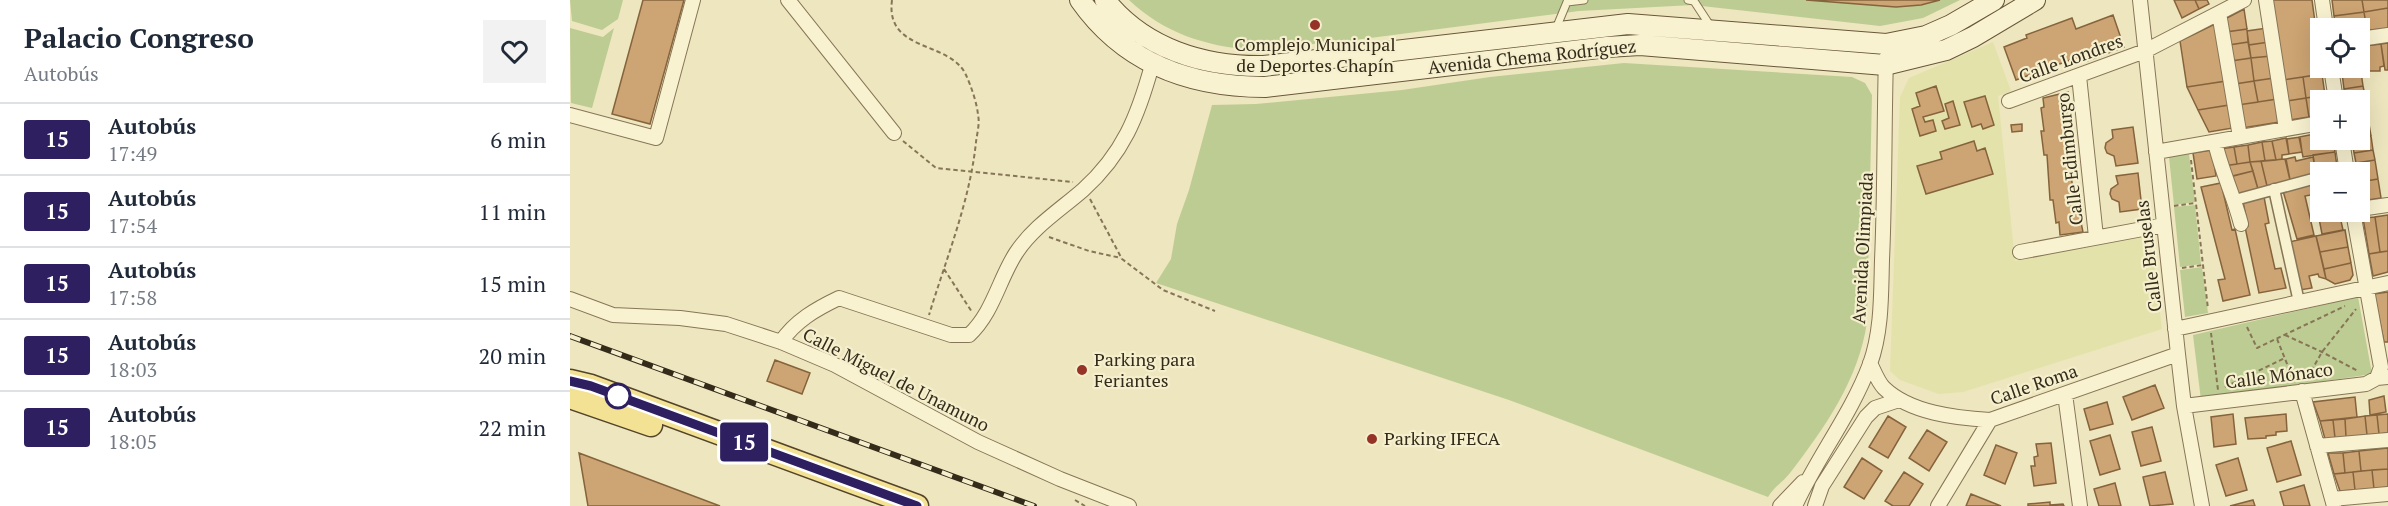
<!DOCTYPE html>
<html lang="es">
<head>
<meta charset="utf-8">
<style>
  :root { --surface:#fff; --page:#f2f2f3; --text:#1f2937; --muted:#747a83; --line:#e0e1e3 }
  body { margin:0; font-family:"PT Serif",serif; background:var(--page); color:var(--text); height:100vh; display:flex; flex-direction:column; font-size:22px; white-space:nowrap }
  * { box-sizing:border-box; margin:0 }
  p { font-size:20px; color:var(--muted) }
  .icon { flex:none; width:33px; height:33px; fill:none; stroke:currentColor; stroke-width:2; stroke-linecap:round; stroke-linejoin:round }
  .map { position:relative; flex:1; overflow:hidden }
  .side { display:flex; flex-direction:column; background:var(--surface); width:570px }
  .side>* { flex:none }
  .badge { padding:0 12px; border-radius:4px; font-size:21px; line-height:39px }
  .tools { position:absolute; left:1740px; top:18px; display:grid; gap:12px }
  .tools a { display:grid; place-items:center; width:60px; height:60px; border-radius:0px; background:var(--surface); box-shadow:0 6px 24px #0002; font-size:30px }
  .map>.badge { position:absolute; translate:-50% -50%; box-shadow:0 0 0 3px #fff }
  .round { display:grid; place-items:center; flex:none; width:63px; height:63px; border-radius:0px; background:var(--page) }
  .head { display:flex; align-items:center; justify-content:space-between; height:102px; padding:0 24px }
  h1 { font-size:28px; font-weight:800; line-height:45px }
  ul { padding:0; list-style:none }
  li { display:flex; align-items:center; gap:18px; height:72px; padding:0 24px; border-top:2px solid var(--line) }
  li div { flex:1 }
  li b { display:block; font-size:22px }
  li em { font-style:normal }
  li .badge { min-width:66px; font-weight:700; text-align:center }
  main { display:flex; flex:1; min-height:0 }
  .map>svg:first-child { display:block }
  .farmland { fill:#e3e2ab }
  .green { fill:#bdcc92 }
  .building { fill:#cda473; stroke:#85633c; stroke-width:1.5 }
  .lines { fill:none; stroke-linecap:round; stroke-linejoin:round }
  .service-casing { stroke:#867657; stroke-width:9 }
  .pedestrian-casing { stroke:#867657; stroke-width:13 }
  .minor-casing { stroke:#867657; stroke-width:16 }
  .secondary-casing { stroke:#68573a; stroke-width:22 }
  .primary-casing { stroke:#53432b; stroke-width:25 }
  .path { stroke:#867657; stroke-width:2; stroke-dasharray:4.5 3; stroke-linecap:butt }
  .service { stroke:#f9f2d1; stroke-width:7 }
  .pedestrian { stroke:#f9f2d1; stroke-width:10 }
  .minor { stroke:#f9f2d1; stroke-width:14 }
  .secondary { stroke:#f9f2d1; stroke-width:20 }
  .primary { stroke:#f3e194; stroke-width:22 }
  .rail-casing { stroke:#352b1b; stroke-width:6 }
  .rail { stroke:#f5efcd; stroke-width:4; stroke-dasharray:11; stroke-linecap:butt }
  .line-casing { stroke:#fff; stroke-width:14 }
  .line { stroke:#2d1f60; stroke-width:9 }
  .poi-dot { fill:#953426; stroke:#f5efcd; stroke-width:2 }
  .stop-dot { fill:#fff; stroke:#2d1f60; stroke-width:3 }
  .labels { text-anchor:middle; stroke-width:4.5; stroke-linejoin:round; paint-order:stroke }
  .poi-label { font-size:18px; fill:#352b1b; stroke:#f5efcd; text-anchor:start }
  .street-label { font-size:18px; fill:#352b1b; stroke:#f5efcd }
</style>
</head>
<body>
<main>
<section class="side">
<div class="head"><div><h1>Palacio Congreso</h1><p>Autobús</p></div><a class="round"><svg class="icon" aria-label="heart" viewBox="0 0 24 24"><path d="M12 20l-8-8c-3-5 5-10 8-4 3-6 11-1 8 4z"/></svg></a></div>
<ul>
<li><span class="badge" style="background:#2d1f60;color:#fff">15</span><div><b>Autobús</b><p>17:49</p></div><em>6 min</em></li>
<li><span class="badge" style="background:#2d1f60;color:#fff">15</span><div><b>Autobús</b><p>17:54</p></div><em>11 min</em></li>
<li><span class="badge" style="background:#2d1f60;color:#fff">15</span><div><b>Autobús</b><p>17:58</p></div><em>15 min</em></li>
<li><span class="badge" style="background:#2d1f60;color:#fff">15</span><div><b>Autobús</b><p>18:03</p></div><em>20 min</em></li>
<li><span class="badge" style="background:#2d1f60;color:#fff">15</span><div><b>Autobús</b><p>18:05</p></div><em>22 min</em></li>
</ul>
</section>
<div class="map">
<svg width="1818" height="506" viewBox="0 0 1818 506">
  <rect width="100%" height="100%" fill="#eee6be"/>
  <path class="farmland" d="M1423,42L1441,91L1428,96L1445,261L1581,235L1592,329L1393,392L1369,394L1330,380L1320,371L1330,97L1339,78Z"/>
  <path class="green" d="M0,0H53L48,19L32,30L2,21Z
    M559,0H1390L1353,18L1310,26L1123,5L1009,11L777,41L721,46L714,42L687,43L682,50C635,46 594,33 559,0Z
    M0,28L33,37L44,28L22,108L1,103Z
    M1054,63L1282,77L1295,83L1302,95L1297,322C1289,379 1254,429 1220,473C1213,482 1204,487 1198,497L939,400L586,283L601,259L607,224L619,190L642,105L686,104L832,90L920,77Z
    M1619,154L1625,202L1604,205L1599,157Z
    M1625,205L1631,264L1610,267L1604,207Z
    M1632,267L1638,313L1615,317L1610,270Z
    M1788,297L1802,374L1631,400L1623,335Z"/>
  <path class="building" d="M73,0H114L80,124L42,114Z
    M1236,0H1370L1351,5L1326,7Z
    M1604,0H1625L1629,9L1612,18Z
    M1625,0H1637L1639,4L1629,9Z
    M1702,0H1742L1752,74L1713,80Z
    M1762,0H1792L1794,12L1764,16Z
    M1792,0H1818V8L1794,12Z
    M1818,8V29L1797,30L1794,12Z
    M1674,9L1677,29L1656,32L1655,19Z
    M1794,12L1797,30L1766,28L1764,16Z
    M1543,15L1554,47L1517,61L1514,55L1446,80L1434,47L1457,38L1456,35L1502,18L1506,29Z
    M1647,23L1656,81L1617,87L1610,41Z
    M1697,28L1699,42L1679,45L1677,31Z
    M1677,29L1678,42L1659,45L1656,32Z
    M1678,42L1681,58L1661,61L1659,45Z
    M1699,42L1701,56L1681,58L1679,45Z
    M1818,43V70H1815L1811,44Z
    M1811,44L1814,66L1810,67V71H1799L1795,46Z
    M1795,46L1799,71L1772,73L1771,68H1790V47Z
    M1701,56L1704,78L1684,81L1681,58Z
    M1681,58L1684,81L1665,84L1661,61Z
    M1791,72L1793,86L1774,89L1772,73Z
    M1752,74L1755,95L1736,98L1733,77Z
    M1733,77L1736,98L1717,101L1713,80Z
    M1704,78L1707,99L1688,102L1684,81Z
    M1656,81L1659,105L1628,110L1617,87Z
    M1684,81L1688,102L1668,105L1665,84Z
    M1366,86L1374,111L1353,117L1355,122L1363,120L1366,131L1350,136L1342,109L1350,106L1346,93Z
    M1793,86L1796,100H1776L1774,89Z
    M1498,92L1500,106H1496L1499,129H1496L1505,175H1501L1504,197H1506L1513,232L1490,235L1489,222L1486,223L1483,200H1480L1477,155H1474L1471,131H1474L1471,108L1474,107L1473,98Z
    M1755,95L1756,100H1750V115L1739,117L1736,98Z
    M1415,96L1424,125L1413,129L1411,124L1402,127L1394,102Z
    M1736,98L1739,117L1720,120L1717,101Z
    M1707,99L1710,122L1672,128L1668,105Z
    M1789,100H1796V104L1792,105L1793,112L1797,111L1798,115L1790,116Z
    M1383,101L1390,125L1375,129L1372,121L1379,118L1375,104Z
    M1659,105L1663,128L1639,132L1628,110Z
    M1793,115L1794,120L1799,119V124L1790,125V116Z
    M1452,124V131L1442,132L1441,125Z
    M1799,124L1801,136L1790,138V125Z
    M1563,127L1568,163L1546,166L1544,156L1537,153L1535,148L1536,143L1543,138L1542,130Z
    M1750,133V140H1763L1765,152L1733,157L1729,137Z
    M1801,136L1803,150L1784,153L1782,140Z
    M1730,137L1732,152L1719,154L1717,139Z
    M1716,138L1719,154L1712,155V159L1706,160L1702,141Z
    M1404,141L1407,151L1415,148L1423,174L1356,194L1347,166L1372,159L1370,152Z
    M1702,141L1706,160L1695,161L1692,142Z
    M1692,142L1695,161L1680,162L1678,145Z
    M1678,145L1680,162L1667,164L1664,147Z
    M1664,147L1667,164L1653,166L1650,149Z
    M1642,150L1646,176L1627,179L1623,153Z
    M1803,150L1805,160L1786,163L1784,153Z
    M1765,152L1767,167L1746,173L1743,155Z
    M1725,157L1726,161L1743,157L1746,173L1720,180L1716,159Z
    M1715,159L1720,180L1697,186L1691,161Z
    M1805,160L1808,179L1790,182V172H1787L1786,163Z
    M1691,161L1697,186L1688,189L1680,162Z
    M1680,162L1683,171L1660,177L1653,166Z
    M1683,171L1688,189L1667,194L1662,176Z
    M1568,173L1572,209L1550,212L1549,202L1542,199L1540,194L1541,189L1548,184L1546,176Z
    M1808,179L1811,198L1792,201L1790,182Z
    M1750,182V207H1749L1745,184Z
    M1651,183L1662,230L1665,229L1680,295L1653,301L1648,280L1655,279L1631,187Z
    M1743,183L1746,194L1735,196L1744,235L1727,239L1713,191Z
    M1694,197L1699,223L1695,224L1705,269L1711,268L1716,288L1689,293L1675,227L1678,226L1673,202Z
    M1747,208H1750V212H1769L1773,230L1752,234Z
    M1818,215V251L1810,252L1805,217Z
    M1805,217L1810,252L1799,254L1793,218Z
    M1775,230L1778,247L1750,252L1746,236Z
    M1746,236L1756,279L1749,277L1748,274L1739,276L1742,288L1730,290L1719,242Z
    M1778,247L1781,263L1754,269L1750,252Z
    M1818,251V272L1803,276L1799,254Z
    M1781,263L1783,275L1780,280L1765,284L1756,279L1754,269Z
    M1818,292V342H1814L1804,294Z
    M205,360L240,373L232,394L197,381Z
    M1585,385L1594,408L1562,420L1553,397Z
    M1814,396L1816,412L1800,415L1799,400Z
    M1785,397L1787,417L1750,421L1743,402Z
    M1537,402L1543,424L1520,430L1514,409Z
    M1663,414L1666,444L1644,447L1641,417Z
    M1716,414L1717,431L1706,432V435L1696,436V438L1678,439L1675,418Z
    M1818,414V433L1809,434L1807,415Z
    M1807,415L1809,434L1797,435L1795,416Z
    M1318,416L1336,427L1318,458L1299,447Z
    M1795,416L1797,435L1776,437L1775,419Z
    M1775,419L1776,437L1765,438L1763,420Z
    M1763,420L1765,438L1755,439L1750,421Z
    M1582,427L1591,461L1571,466L1562,432Z
    M1357,430L1377,442L1359,471L1339,458Z
    M1540,435L1550,469L1530,475L1520,441Z
    M1721,441L1731,475L1707,482L1697,448Z
    M1481,443L1486,483L1464,486L1461,466H1465L1464,457L1468,456L1466,444Z
    M1426,445L1447,453L1435,484L1414,475Z
    M1818,448V469L1791,471L1789,451Z
    M1789,451L1791,471L1775,473L1773,453Z
    M9,453L150,506H18Z
    M1758,453H1773L1775,473L1764,474Z
    M1292,458L1312,471L1294,499L1274,487Z
    M1668,458L1677,490L1656,496L1646,465Z
    M1818,469V487L1804,489L1802,470Z
    M1802,470L1804,489L1785,490L1783,472Z
    M1334,472L1353,484L1339,506H1323L1315,501Z
    M1595,472L1603,504L1580,506L1573,477Z
    M1783,472L1785,490L1770,491L1764,474Z
    M1545,483L1551,506H1529L1524,489Z
    M1734,485L1740,506H1714L1710,492Z
    M1401,494L1431,506H1396Z
    M1683,500L1685,506H1660Z
    M1480,502V505L1493,504L1494,506H1458V504Z"/>
  <g class="lines">
    <defs>
      <path id="service" d="M1118,0L1124,1L1141,27
        M985,31L997,2L1014,0"/>
      <path id="pedestrian" d="M1704,189L1729,302
        M1665,200L1750,177"/>
      <path id="minor" d="M218,0L324,133
        M1570,0L1608,354L1614,406L1632,506
        M1696,0L1716,129
        M1752,0L1756,28
        M1649,13L1670,137
        M1790,39L1818,35
        M1761,68L1766,100
        M1509,76L1526,237
        M1439,101L1575,51L1674,0
        M0,115L86,138L123,0
        M1772,140L1777,172
        M1645,142C1651,170 1664,196 1671,224
        M1586,152L1750,123
        M1790,209L1818,205
        M1783,212L1811,367L1807,378
        M1450,252L1594,225
        M0,299L43,315L110,318L156,324L211,342L265,365L408,442L490,479L559,506
        M1605,329L1818,283
        M211,342C225,321 246,309 269,298L381,335H399C423,313 429,279 446,253C463,227 490,210 513,190C553,154 568,116 582,65
        M1300,363C1304,371 1308,382 1314,388C1340,413 1386,418 1420,420L1608,354
        M1732,391L1764,506
        M1495,394L1510,506
        M1614,406L1796,384L1807,378L1818,377
        M1747,446L1818,440
        M1762,499L1818,494
        M1210,506L1233,482
        M1225,506C1247,457 1281,415 1300,364C1312,331 1311,294 1312,260C1315,193 1314,125 1316,58
        M1245,506L1252,486L1296,417L1305,408L1329,400
        M1368,506L1420,420"/>
      <path id="secondary" d="M510,0C555,64 620,87 695,87L1037,47L1070,45L1315,65L1376,50L1403,37L1465,0
        M535,0C574,49 634,67 694,66L1058,24L1316,44L1356,36L1381,25L1424,0"/>
      <path id="primary" d="M0,381L21,386L347,506
        M0,397L81,425"/>
    </defs>
    <use href="#service" class="service-casing"/>
    <use href="#pedestrian" class="pedestrian-casing"/>
    <use href="#minor" class="minor-casing"/>
    <use href="#secondary" class="secondary-casing"/>
    <use href="#primary" class="primary-casing"/>
    <path class="path" d="M322,0C315,53 380,40 396,75C401,86 407,103 408,115C410,123 407,134 406,142C400,201 376,259 359,315
      M333,141L366,168L503,182
      M1621,160L1638,309
      M520,199L552,259L593,290L645,311
      M1604,206L1625,203
      M479,237L519,251L551,258
      M1612,268L1633,265
      M374,269L402,312
      M1677,327L1687,348L1775,306
      M1641,333L1648,390
      M1715,335L1752,352L1788,371
      M1707,339L1724,381
      M1741,378L1740,373L1752,352L1786,309
      M1655,387L1715,358
      M505,500L515,506"/>
    <use href="#service" class="service"/>
    <use href="#pedestrian" class="pedestrian"/>
    <use href="#minor" class="minor"/>
    <use href="#secondary" class="secondary"/>
    <use href="#primary" class="primary"/>
    <defs>
      <path id="rail" d="M0,336L464,506"/>
    </defs>
    <use href="#rail" class="rail-casing"/>
    <use href="#rail" class="rail"/>
  </g>
  <g class="lines">
    <defs>
      <path id="line" d="M0,381L21,386L347,506"/>
    </defs>
    <use href="#line" class="line-casing"/>
    <use href="#line" class="line"/>
  </g>
  <g class="poi-dot">
    <circle cx="745" cy="25" r="6"/>
    <circle cx="512" cy="370" r="6"/>
    <circle cx="802" cy="439" r="6"/>
  </g>
  <circle class="stop-dot" cx="48" cy="396" r="12"/>
  <g class="labels">
    <g class="poi-label">
      <text x="745" y="51" text-anchor="middle">Complejo Municipal<tspan x="745" dy="21">de Deportes Chapín</tspan></text>
      <text x="524" y="366">Parking para<tspan x="524" dy="21">Feriantes</tspan></text>
      <text x="814" y="445">Parking IFECA</text>
    </g>
    <g class="street-label">
      <text transform="translate(962 57) rotate(-6)" y="6">Avenida Chema Rodríguez</text>
      <text transform="translate(1501 59) rotate(-20)" y="6">Calle Londres</text>
      <text transform="translate(1500 159) rotate(-96)" y="6">Calle Edimburgo</text>
      <text transform="translate(1293 248) rotate(-87)" y="6">Avenida Olimpiada</text>
      <text transform="translate(1579 256) rotate(-97)" y="6">Calle Bruselas</text>
      <text transform="translate(1709 376) rotate(-7)" y="6">Calle Mónaco</text>
      <text transform="translate(326 380) rotate(27)" y="6">Calle Miguel de Unamuno</text>
      <text transform="translate(1464 385) rotate(-19)" y="6">Calle Roma</text>
    </g>
  </g>
</svg>
<div class="tools">
<a><svg class="icon" aria-label="locate" viewBox="0 0 24 24"><circle cx="12" cy="12" r="6"/><path d="M12 2v4M12 18v4M2 12h4M18 12h4"/></svg></a>
<a>+</a>
<a>−</a>
</div>
<b class="badge" style="left:174px;top:442px;background:#2d1f60;color:#fff">15</b>
</div>
</main>
</body>
</html>
